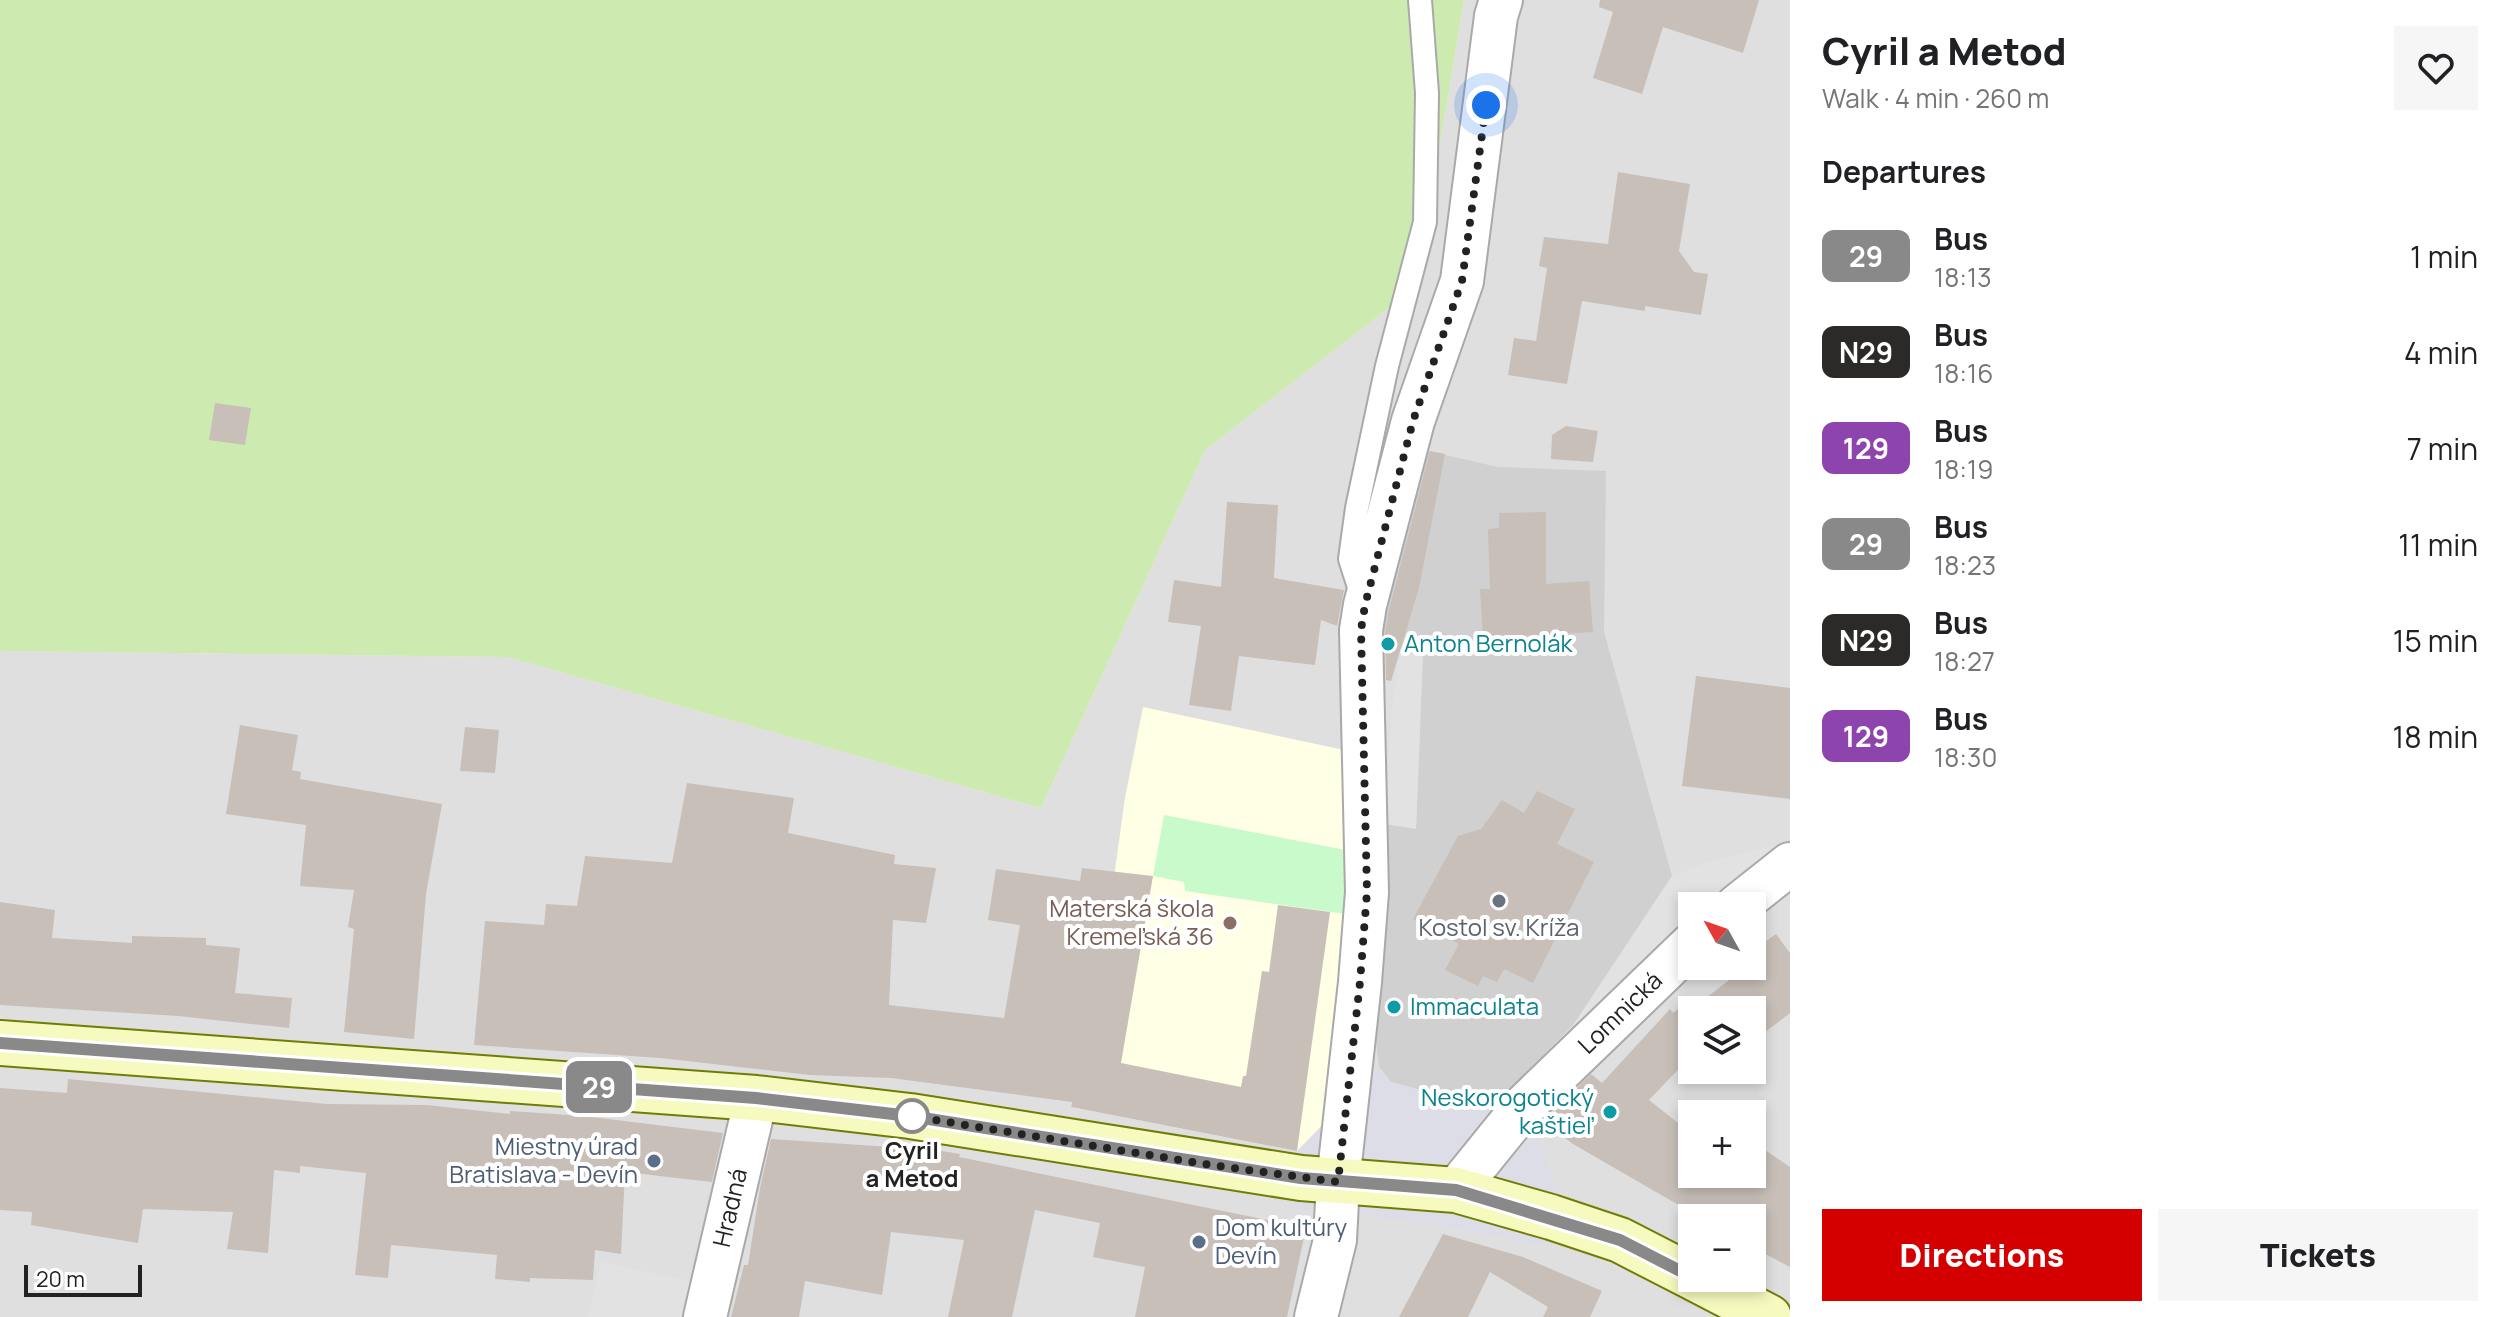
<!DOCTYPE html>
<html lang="en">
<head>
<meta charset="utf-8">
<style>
  :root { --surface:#fff; --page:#f6f6f6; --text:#202124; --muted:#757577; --accent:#d40000 }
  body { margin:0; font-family:Manrope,sans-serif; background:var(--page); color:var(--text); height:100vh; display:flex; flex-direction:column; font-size:30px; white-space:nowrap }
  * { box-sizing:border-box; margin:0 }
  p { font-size:26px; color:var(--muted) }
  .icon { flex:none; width:44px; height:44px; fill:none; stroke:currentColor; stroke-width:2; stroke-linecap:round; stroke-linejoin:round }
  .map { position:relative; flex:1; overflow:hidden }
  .panel { display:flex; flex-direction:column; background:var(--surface); width:720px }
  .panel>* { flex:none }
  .badge { padding:0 16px; border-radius:12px; font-size:28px; line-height:52px }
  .needle { width:52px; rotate:310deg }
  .tools { position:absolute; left:1678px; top:892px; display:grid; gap:16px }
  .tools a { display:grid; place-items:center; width:88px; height:88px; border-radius:0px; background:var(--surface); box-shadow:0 4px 12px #0003; font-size:40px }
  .scale { position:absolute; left:24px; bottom:20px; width:118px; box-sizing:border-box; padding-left:8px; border:4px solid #222; border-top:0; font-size:22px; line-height:28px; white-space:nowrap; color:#222; -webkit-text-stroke:6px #fff; paint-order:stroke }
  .you { position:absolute; width:40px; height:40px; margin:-20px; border:6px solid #fff; border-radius:50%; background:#1a73e8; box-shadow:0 0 0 12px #1a73e833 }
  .map>.badge { position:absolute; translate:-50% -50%; box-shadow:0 0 0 4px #fff }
  h2 { padding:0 32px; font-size:30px; line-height:72px }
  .round { display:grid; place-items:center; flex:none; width:84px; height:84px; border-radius:0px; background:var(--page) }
  .summary { display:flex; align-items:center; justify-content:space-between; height:136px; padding:0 32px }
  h1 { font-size:38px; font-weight:800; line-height:60px }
  .button { display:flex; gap:16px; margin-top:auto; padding:16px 32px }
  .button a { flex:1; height:92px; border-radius:0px; background:var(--accent); color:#fff; font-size:32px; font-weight:800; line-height:92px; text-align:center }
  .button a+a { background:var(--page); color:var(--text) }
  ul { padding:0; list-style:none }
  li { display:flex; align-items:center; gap:24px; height:96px; padding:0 32px }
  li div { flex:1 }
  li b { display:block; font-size:30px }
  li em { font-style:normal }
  li .badge { min-width:88px; font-weight:700; text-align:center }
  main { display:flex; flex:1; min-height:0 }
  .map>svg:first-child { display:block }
  .residential { fill:#e0dfdf; fill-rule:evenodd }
  .education { fill:#ffffe5 }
  .religious { fill:#d0d0d0 }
  .grass { fill:#cdebb0 }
  .park { fill:#c8facc }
  .parking { fill:#e2e2e2 }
  .plaza { fill:#dddde8 }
  .building { fill:#c7bfb8 }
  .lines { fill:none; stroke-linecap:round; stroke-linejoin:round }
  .lane-casing { stroke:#a9a9a9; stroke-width:26 }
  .street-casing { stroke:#a9a9a9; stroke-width:46 }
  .secondary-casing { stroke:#707d05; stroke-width:48 }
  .lane { stroke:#fff; stroke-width:22 }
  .street { stroke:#fff; stroke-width:42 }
  .secondary { stroke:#f7fabf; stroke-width:44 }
  .line-casing { stroke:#fff; stroke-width:18 }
  .line { stroke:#898989; stroke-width:12 }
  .walk { stroke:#222; stroke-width:8; stroke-dasharray:0 14.4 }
  .culture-dot { fill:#0f9aa8; stroke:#fff; stroke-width:3 }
  .worship-dot { fill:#6b7280; stroke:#fff; stroke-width:3 }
  .education-dot { fill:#8d6e63; stroke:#fff; stroke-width:3 }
  .stop-dot { fill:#fff; stroke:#898989; stroke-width:4 }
  .service-dot { fill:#5c6f8a; stroke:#fff; stroke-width:3 }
  .labels { text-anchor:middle; stroke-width:8; stroke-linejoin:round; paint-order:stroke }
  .culture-label { font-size:24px; fill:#0d838f; stroke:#fff; text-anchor:start }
  .education-label { font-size:24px; fill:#785e54; stroke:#fff; text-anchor:end }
  .worship-label { font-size:24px; fill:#5b616d; stroke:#fff }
  .street-label { font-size:24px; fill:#222; stroke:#fff }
  .service-label { font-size:24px; fill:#4e5e75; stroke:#fff; text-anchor:end }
  .stop-label { font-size:24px; font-weight:bold; fill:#222; stroke:#fff }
</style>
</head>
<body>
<main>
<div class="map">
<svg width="1790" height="1317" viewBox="0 0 1790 1317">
  <rect width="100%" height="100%" fill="#f2efe9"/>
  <path class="residential" d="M1464,0H1790V1317H0V651L507,657L1041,808L1205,450L1416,287ZM1692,906H1752V966H1692ZM1692,1010H1752V1070H1692ZM1692,1114H1752V1174H1692ZM1692,1218H1752V1278H1692Z"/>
  <path class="education" d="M1143,707L1349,751L1353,931L1330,1127L1297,1151L1071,1107L1109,913L1125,798Z"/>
  <path class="religious" d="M1414,448L1498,467L1606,471L1604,632L1672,876L1574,1024L1510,1089L1487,1097L1460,1101L1391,1082L1379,1067L1374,1023L1385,824L1416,828L1423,652L1401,649L1376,640Z"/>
  <path class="grass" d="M0,0H1464L1416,287L1205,450L1041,808L507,657L0,651Z"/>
  <path class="park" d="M1164,815L1351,851L1353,915L1185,891L1184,882L1153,876Z"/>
  <path class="parking" d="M1401,649L1423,651L1416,829L1385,824L1391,715Z
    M1790,841L1709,906H1692V923L1577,1036L1574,1024L1672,876L1706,863Z
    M601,1262L694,1282L686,1317H588Z"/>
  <path class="plaza" d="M1379,1067L1391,1082L1460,1101L1487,1097L1510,1089L1524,1106L1560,1193L1542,1245L1441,1226L1293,1208L1301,1178L1297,1151Z"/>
  <path class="building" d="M1600,0H1759L1743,53L1663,27L1642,94L1593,78L1613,12L1599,7Z
    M1618,172L1690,184L1679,251L1694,272L1708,274L1701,315L1645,306V311L1582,301L1567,384L1508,375L1514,338L1536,341L1547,268L1539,266L1544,237L1608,244Z
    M215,403L251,408L245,445L209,440Z
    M1566,426L1598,431L1593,462L1551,459L1552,435Z
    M1430,451L1445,454L1419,588L1391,681L1386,680L1385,632L1389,610Z
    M1227,502L1278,505L1274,578L1344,590L1337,626L1321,620L1315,665L1239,656L1231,711L1189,705L1201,626L1168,622L1174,580L1221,587Z
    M1546,512V584L1589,581L1593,632L1483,638L1480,589H1490L1488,529L1499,528V513Z
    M1696,676L1790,688V799L1682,786Z
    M240,725L298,735L292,770L301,772L300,779L442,804L426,894L414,1039L344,1032L354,929L348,927L354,890L300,886L306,825L226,814Z
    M465,727L499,730L495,773L460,771Z
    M687,783L794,798L788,833L895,855L894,864L936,868L926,923L893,920L889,1005L1004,1018L1020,925L988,920L996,869L1080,881L1082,868L1153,876L1121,1063L1241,1087L1243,1076H1246L1262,971L1269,972L1278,905L1330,912L1297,1151L1071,1107L1072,1102L891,1078L810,1075L660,1058L474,1045L485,921L544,925L546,904L577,906L585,856L672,863Z
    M1537,791L1575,809L1557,844L1594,862L1533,983L1504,969L1497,982L1483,976L1478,986L1445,970L1459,944L1413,919L1458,836L1481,829L1502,800L1524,813Z
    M0,902L55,910L52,938L132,943V936L206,938V945L240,948L235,993L292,998L289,1028L178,1016L0,1005Z
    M1776,934L1790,953V1013L1752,1042V1010H1692V1055L1649,1100L1692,1134V1174H1752V1141L1790,1167V1267L1752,1247V1218H1701L1573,1144L1547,1124L1562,1102L1591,1074L1602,1083L1670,1009L1673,1013L1692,999V1009L1747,966H1752V951Z
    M68,1079L327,1104L427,1105L510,1114V1111L583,1116L723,1133L712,1182L625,1172L621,1254L595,1250L593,1280L530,1278V1282L495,1279L497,1255L391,1245L388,1278L355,1275L366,1173L300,1166V1173L274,1170L268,1253L227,1249L233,1212L143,1209L138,1243L31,1225L32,1212L0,1210V1088L67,1093Z
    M771,1139L906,1148V1145L960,1154L959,1157L1306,1228L1287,1317H1135L1145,1267L1093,1257L1100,1223L1035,1210L1012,1317H948L964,1240L891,1232L882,1295L805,1281L799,1317H731L744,1265H748L760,1188Z
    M1443,1234L1523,1257L1602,1291L1590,1317H1543L1548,1307L1490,1272L1468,1317H1399Z"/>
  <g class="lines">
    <defs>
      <path id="lane" d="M1362,596L1350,559L1357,508L1387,366L1425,222L1427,93L1420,0"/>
      <g id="street">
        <path d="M1737,906L1790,864"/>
        <path id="s1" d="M1456,1190L1524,1106L1692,944"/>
        <path id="s2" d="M705,1317L756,1098"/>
        <path d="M1316,1317L1335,1240L1338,1182L1360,982L1367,892L1361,630L1365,605L1413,421L1462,281L1496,16L1501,0"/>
      </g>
      <path id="secondary" d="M0,1043L756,1098L910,1116L1301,1178L1456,1190L1551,1217L1620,1240L1692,1277
        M1694,1278L1769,1317"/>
    </defs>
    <use href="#lane" class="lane-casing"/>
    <use href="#street" class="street-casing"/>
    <use href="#secondary" class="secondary-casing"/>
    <use href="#lane" class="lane"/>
    <use href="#street" class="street"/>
    <use href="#secondary" class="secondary"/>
  </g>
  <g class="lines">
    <defs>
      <path id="line" d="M0,1043L756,1098L910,1116L1301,1178L1456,1190L1620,1240L1692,1277"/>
    </defs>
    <use href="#line" class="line-casing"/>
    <use href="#line" class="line"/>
    <path class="walk" d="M912,1116H910L1211,1165L1338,1182L1360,982L1367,892L1361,630L1365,605L1413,421L1462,281L1486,105"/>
  </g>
  <g class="culture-dot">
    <circle cx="1388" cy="644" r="8"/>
    <circle cx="1394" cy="1007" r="8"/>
    <circle cx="1610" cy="1112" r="8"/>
  </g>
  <circle class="worship-dot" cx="1499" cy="901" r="8"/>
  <circle class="education-dot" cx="1230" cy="923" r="8"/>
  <circle class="stop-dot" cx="912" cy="1116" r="16"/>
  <g class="service-dot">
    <circle cx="654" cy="1161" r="8"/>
    <circle cx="1199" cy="1242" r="8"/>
  </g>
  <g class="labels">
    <g class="culture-label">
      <text x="1404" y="652">Anton Bernolák</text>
      <text x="1410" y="1015">Immaculata</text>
      <text x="1594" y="1106" text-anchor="end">Neskorogotický<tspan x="1594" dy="28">kaštieľ</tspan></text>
    </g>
    <g class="education-label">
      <text x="1214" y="917">Materská škola<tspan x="1214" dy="28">Kremeľská 36</tspan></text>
    </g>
    <g class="worship-label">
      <text x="1499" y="936">Kostol sv. Kríža</text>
    </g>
    <g class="street-label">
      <text dy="8" stroke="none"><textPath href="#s1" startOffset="242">Lomnická</textPath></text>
      <text dy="8" stroke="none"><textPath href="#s2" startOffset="112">Hradná</textPath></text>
    </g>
    <g class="service-label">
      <text x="638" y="1155">Miestny úrad<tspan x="638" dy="28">Bratislava - Devín</tspan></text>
      <text x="1215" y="1236" text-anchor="start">Dom kultúry<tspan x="1215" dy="28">Devín</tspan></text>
    </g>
    <g class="stop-label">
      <text x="912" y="1159">Cyril<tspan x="912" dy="28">a Metod</tspan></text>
    </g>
  </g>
</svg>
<div class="tools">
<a><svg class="needle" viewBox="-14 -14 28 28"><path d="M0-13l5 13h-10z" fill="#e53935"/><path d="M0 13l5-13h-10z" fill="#757577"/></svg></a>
<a><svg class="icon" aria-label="layers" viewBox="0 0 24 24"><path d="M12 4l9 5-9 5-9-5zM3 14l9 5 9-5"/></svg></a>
<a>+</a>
<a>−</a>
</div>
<div class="scale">20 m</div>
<div class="you" style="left:1486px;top:105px"></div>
<b class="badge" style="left:599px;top:1087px;background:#898989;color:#fff">29</b>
</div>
<section class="panel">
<div class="summary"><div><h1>Cyril a Metod</h1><p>Walk · 4 min · 260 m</p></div><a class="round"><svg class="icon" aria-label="heart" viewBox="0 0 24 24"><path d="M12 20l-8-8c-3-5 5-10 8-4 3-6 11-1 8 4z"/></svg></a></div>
<h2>Departures</h2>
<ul>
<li><span class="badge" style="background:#898989;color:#fff">29</span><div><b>Bus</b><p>18:13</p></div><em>1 min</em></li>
<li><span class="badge" style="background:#2b2a29;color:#fff">N29</span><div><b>Bus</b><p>18:16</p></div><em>4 min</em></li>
<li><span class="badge" style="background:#8e44ad;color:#fff">129</span><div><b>Bus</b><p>18:19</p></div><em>7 min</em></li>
<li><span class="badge" style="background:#898989;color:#fff">29</span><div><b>Bus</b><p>18:23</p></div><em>11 min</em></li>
<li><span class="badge" style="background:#2b2a29;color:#fff">N29</span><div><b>Bus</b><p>18:27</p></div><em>15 min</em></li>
<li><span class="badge" style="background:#8e44ad;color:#fff">129</span><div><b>Bus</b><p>18:30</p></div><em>18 min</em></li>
</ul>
<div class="button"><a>Directions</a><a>Tickets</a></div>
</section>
</main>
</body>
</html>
